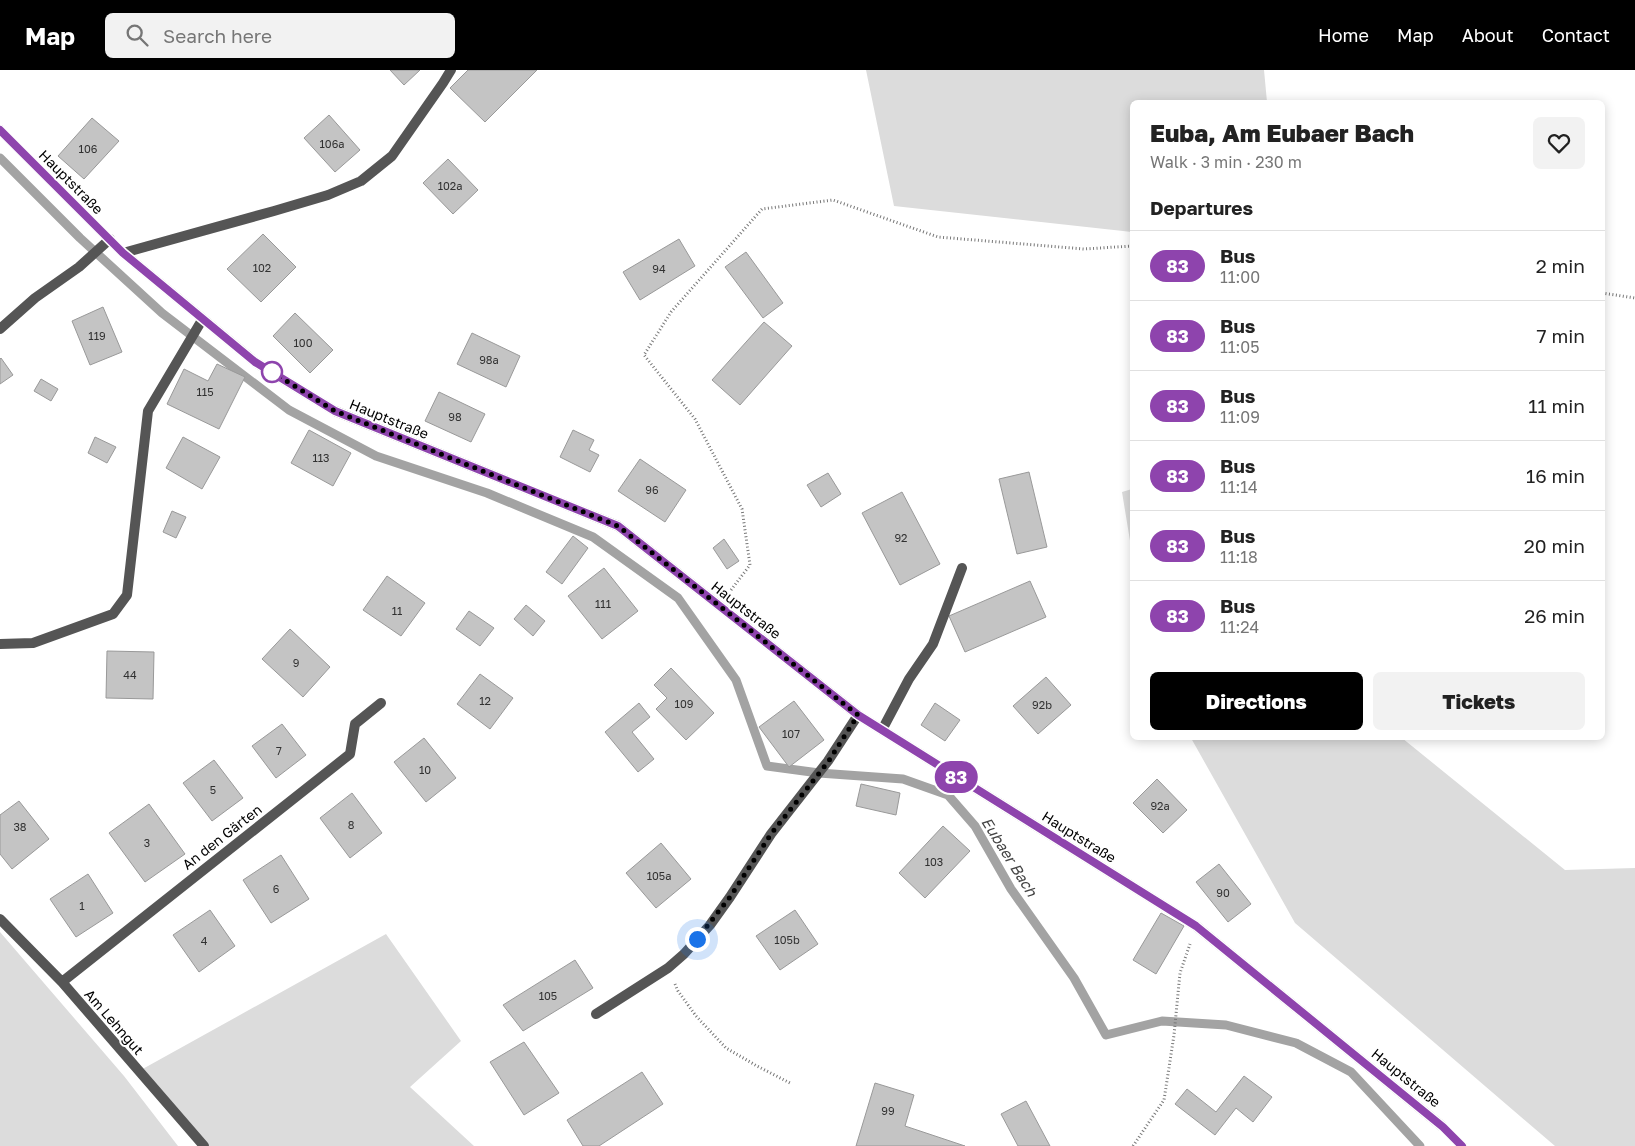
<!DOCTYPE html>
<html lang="en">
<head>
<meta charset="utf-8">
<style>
  :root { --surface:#fff; --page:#f2f2f2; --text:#222; --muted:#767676; --line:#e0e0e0; --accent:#000 }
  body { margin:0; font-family:"Golos Text",sans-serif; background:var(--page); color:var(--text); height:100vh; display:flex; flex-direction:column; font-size:19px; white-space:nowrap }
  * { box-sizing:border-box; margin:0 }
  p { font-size:16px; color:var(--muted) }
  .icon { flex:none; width:28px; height:28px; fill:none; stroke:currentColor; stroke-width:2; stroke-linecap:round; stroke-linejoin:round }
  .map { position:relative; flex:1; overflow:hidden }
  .sheet { position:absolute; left:1130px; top:30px; width:475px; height:640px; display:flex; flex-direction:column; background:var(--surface); border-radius:8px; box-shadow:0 2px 12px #0003 }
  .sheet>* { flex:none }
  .badge { padding:0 10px; border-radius:16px; font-size:18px; line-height:32px }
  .you { position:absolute; width:25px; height:25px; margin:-12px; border:4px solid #fff; border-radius:50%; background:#1a73e8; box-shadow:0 0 0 8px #1a73e833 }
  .map>.badge { position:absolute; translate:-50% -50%; box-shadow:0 0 0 2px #fff }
  h2 { padding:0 20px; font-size:19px; line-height:45px }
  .round { display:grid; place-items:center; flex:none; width:52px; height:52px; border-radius:8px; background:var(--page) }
  .head { display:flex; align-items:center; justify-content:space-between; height:85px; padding:0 20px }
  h1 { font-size:24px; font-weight:800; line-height:38px }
  .cta { display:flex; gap:10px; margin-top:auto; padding:10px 20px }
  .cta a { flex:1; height:58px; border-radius:8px; background:var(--accent); color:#fff; font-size:20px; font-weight:800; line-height:58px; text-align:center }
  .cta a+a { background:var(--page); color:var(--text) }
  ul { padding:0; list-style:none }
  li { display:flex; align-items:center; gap:15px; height:70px; padding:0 20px; border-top:1px solid var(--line) }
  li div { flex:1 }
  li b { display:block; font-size:19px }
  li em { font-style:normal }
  li .badge { min-width:55px; font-weight:700; text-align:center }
  header { display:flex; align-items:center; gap:30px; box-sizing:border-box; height:70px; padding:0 25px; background:var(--accent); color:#fff }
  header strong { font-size:24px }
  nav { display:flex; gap:28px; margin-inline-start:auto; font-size:18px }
  .search { width:350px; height:45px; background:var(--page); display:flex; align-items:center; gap:12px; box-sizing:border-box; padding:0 18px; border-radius:8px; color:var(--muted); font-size:19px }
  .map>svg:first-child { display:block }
  .green { fill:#dcdcdc }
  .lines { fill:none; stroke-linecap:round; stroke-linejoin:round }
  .stream { stroke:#a3a3a3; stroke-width:9 }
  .building { fill:#c4c4c4; stroke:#999 }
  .path { stroke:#777; stroke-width:3; stroke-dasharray:1 2.5; stroke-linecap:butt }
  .lane { stroke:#555; stroke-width:10 }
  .street { stroke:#555; stroke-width:10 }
  .secondary { stroke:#222; stroke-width:10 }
  .line-casing { stroke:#fff; stroke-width:11 }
  .line { stroke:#8e44ad; stroke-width:8 }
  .walk { stroke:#000; stroke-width:5; stroke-dasharray:0 9 }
  .stop-dot { fill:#fff; stroke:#8e44ad; stroke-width:2.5 }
  .labels { text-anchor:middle; stroke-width:4; stroke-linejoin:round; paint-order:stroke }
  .number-label { font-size:11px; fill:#313131 }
  .street-label { font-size:14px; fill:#000; stroke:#fff }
  .water-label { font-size:15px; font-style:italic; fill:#444; stroke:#fff }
</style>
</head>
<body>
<header>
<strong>Map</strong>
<div class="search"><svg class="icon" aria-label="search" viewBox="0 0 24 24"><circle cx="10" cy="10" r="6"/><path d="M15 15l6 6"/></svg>Search here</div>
<nav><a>Home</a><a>Map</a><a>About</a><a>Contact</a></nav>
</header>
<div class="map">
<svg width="1635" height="1076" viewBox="0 0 1635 1076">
  <rect width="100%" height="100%" fill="#fff"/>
  <path class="green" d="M866,0H1264L1267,32H1132V162L894,136Z
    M1132,419V483L1122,422Z
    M1191,668H1402L1565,800L1635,798V1076H1555L1295,853Z
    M0,862L124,1006L178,1076H0Z
    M386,864L461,971L410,1017L474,1076H209L139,1001Z"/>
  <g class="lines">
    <path class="stream" d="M0,88L80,168L162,243L289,340L376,386L487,423L593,467L678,528L736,610L767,696L819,703L903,709L948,725L975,756L1011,819L1074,908L1106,965L1162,951L1226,955L1296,973L1351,1002L1420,1076"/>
  </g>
  <path class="building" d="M390,0H420L404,15Z
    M468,0H537L485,52L450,18Z
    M329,45L360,80L335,102L304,68Z
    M92,48L119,71L84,109L58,86Z
    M448,89L478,120L453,144L423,113Z
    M263,164L296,197L261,232L227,199Z
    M679,169L695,196L640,230L623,202Z
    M746,182L783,233L763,248L725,197Z
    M103,237L122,282L90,295L72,251Z
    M295,243L333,280L310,303L273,266Z
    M764,252L792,276L740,335L712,310Z
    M472,263L520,286L506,317L457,294Z
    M1,288L13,305L0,314V289Z
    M217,294L245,307L219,359L167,334L184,299L208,311Z
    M41,309L58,319L51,331L34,321Z
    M439,322L485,344L471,372L425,351Z
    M309,360L351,383L333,416L291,393Z
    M573,360L594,370L589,380L599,385L590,402L560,387Z
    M95,367L116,377L107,393L88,383Z
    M183,367L220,387L202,419L166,398Z
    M640,389L686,420L665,452L618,421Z
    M1029,402L1047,477L1017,484L999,409Z
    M828,403L841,424L821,437L807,415Z
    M902,422L940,494L900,515L862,443Z
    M172,441L186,447L176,468L163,462Z
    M573,466L588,478L562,514L546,502Z
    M724,469L739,491L727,499L713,478Z
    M604,498L638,541L602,569L568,526Z
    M387,506L425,533L401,566L363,540Z
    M1030,511L1046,547L965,582L949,546Z
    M526,535L545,551L533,566L514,549Z
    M469,541L494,558L480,576L456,559Z
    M290,559L330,597L303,627L262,589Z
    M107,581L154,582L153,629L106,628Z
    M671,598L714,643L686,670L656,639L667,628L654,615Z
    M480,604L513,628L490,659L457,634Z
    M1046,607L1071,635L1038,664L1013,636Z
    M794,631L824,670L789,697L759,657Z
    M639,633L650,647L632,662L654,689L638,702L605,662Z
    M935,633L960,650L945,671L921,655Z
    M282,654L306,685L276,708L252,676Z
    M424,668L456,708L426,732L394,692Z
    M214,690L243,728L212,751L183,713Z
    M1157,709L1187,740L1163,763L1133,733Z
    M861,714L900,723L896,745L856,736Z
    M352,723L382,763L350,788L320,748Z
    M19,731L49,769L12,799L0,784V745Z
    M149,734L185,784L145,812L109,763Z
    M943,756L970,781L925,828L899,803Z
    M661,773L691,809L656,838L626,803Z
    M281,785L309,829L271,853L243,810Z
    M1219,794L1251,834L1228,852L1196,812Z
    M88,804L113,843L76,867L50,829Z
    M210,840L235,876L199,902L173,865Z
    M795,840L818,874L780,900L756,866Z
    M1161,843L1184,856L1156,904L1133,890Z
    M575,890L593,918L523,961L503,935Z
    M524,972L559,1023L524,1045L490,992Z
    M642,1002L663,1034L599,1076H583L567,1050Z
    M1244,1006L1272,1027L1253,1052L1236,1038L1215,1065L1175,1034L1187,1019L1216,1042Z
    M875,1013L914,1025L905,1056L965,1076H856Z
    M1026,1031L1050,1076H1018L1001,1044Z"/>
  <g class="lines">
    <path class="path" d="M1602,223L1635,228
      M731,520L750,495L742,439L695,349L644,285L671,242L762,139L833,130L938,167L1084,179L1132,176
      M675,914L678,921L696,946L726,978L757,996L790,1013
      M1133,1076L1164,1030L1174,965L1180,903L1190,874"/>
    <path class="lane" d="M123,183L274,141L328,125L361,111L392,86L443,13L451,0
      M0,259L35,228L79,197L110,169
      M0,574L33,573L113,544L127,525L148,341L202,250
      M882,660L909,609L933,574L962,498
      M596,944L668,898L684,884L710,855L730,827L771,764L828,691L858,645"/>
    <path class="street" d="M0,849L62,912L204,1076
      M62,912L350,684L355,654L381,633"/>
    <path class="secondary" d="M0,60L123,183L255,292L335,341L618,456L858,645L1196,856L1443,1057L1462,1076"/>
  </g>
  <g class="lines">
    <defs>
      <path id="line" d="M0,60L123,183L255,292L335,341L618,456L858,645L1196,856L1443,1057L1462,1076"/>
    </defs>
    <use href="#line" class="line-casing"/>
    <use href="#line" class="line"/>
    <path class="walk" d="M272,302L335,341L618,456L858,645L828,692L771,764L730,827L697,869"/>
  </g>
  <circle class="stop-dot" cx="272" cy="302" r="10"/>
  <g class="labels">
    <g class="number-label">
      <text x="332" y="78">106a</text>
      <text x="88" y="83">106</text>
      <text x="450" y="120">102a</text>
      <text x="262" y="202">102</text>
      <text x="659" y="203">94</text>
      <text x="97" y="270">119</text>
      <text x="303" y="277">100</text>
      <text x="489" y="294">98a</text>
      <text x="205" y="326">115</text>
      <text x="455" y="351">98</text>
      <text x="321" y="392">113</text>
      <text x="652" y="424">96</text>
      <text x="901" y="472">92</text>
      <text x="603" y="538">111</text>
      <text x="397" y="545">11</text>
      <text x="296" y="597">9</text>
      <text x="130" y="609">44</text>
      <text x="485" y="635">12</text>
      <text x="684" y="638">109</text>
      <text x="1042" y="639">92b</text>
      <text x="791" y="668">107</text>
      <text x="279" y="685">7</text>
      <text x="425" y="704">10</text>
      <text x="213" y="724">5</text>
      <text x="1160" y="740">92a</text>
      <text x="351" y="759">8</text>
      <text x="20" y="761">38</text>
      <text x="147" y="777">3</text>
      <text x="934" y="796">103</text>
      <text x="659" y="810">105a</text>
      <text x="276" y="823">6</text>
      <text x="1223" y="827">90</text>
      <text x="82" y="840">1</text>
      <text x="787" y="874">105b</text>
      <text x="204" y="875">4</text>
      <text x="548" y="930">105</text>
      <text x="888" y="1045">99</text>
    </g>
    <g class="street-label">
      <text transform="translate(71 112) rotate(45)" y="5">Hauptstraße</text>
      <text transform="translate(389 349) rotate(22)" y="5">Hauptstraße</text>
      <text transform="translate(746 540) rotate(38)" y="5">Hauptstraße</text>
      <text transform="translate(222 767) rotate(-38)" y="5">An den Gärten</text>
      <text transform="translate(1079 767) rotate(32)" y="5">Hauptstraße</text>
      <text transform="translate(114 952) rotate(49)" y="5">Am Lehngut</text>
      <text transform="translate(1406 1008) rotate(39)" y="5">Hauptstraße</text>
    </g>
    <g class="water-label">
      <text transform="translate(1009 787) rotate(58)" y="5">Eubaer Bach</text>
    </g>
  </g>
</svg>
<div class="you" style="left:697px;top:869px"></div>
<b class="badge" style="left:956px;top:707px;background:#8e44ad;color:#fff">83</b>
<section class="sheet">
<div class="head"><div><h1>Euba, Am Eubaer Bach</h1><p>Walk · 3 min · 230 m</p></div><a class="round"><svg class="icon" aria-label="heart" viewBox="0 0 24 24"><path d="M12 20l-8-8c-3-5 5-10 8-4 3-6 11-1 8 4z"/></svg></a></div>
<h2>Departures</h2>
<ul>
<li><span class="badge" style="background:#8e44ad;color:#fff">83</span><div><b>Bus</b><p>11:00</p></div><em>2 min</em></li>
<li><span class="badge" style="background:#8e44ad;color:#fff">83</span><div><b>Bus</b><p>11:05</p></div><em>7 min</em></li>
<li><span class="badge" style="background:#8e44ad;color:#fff">83</span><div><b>Bus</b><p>11:09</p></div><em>11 min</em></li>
<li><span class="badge" style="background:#8e44ad;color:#fff">83</span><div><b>Bus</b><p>11:14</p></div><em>16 min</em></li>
<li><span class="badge" style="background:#8e44ad;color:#fff">83</span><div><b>Bus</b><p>11:18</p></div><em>20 min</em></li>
<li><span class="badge" style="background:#8e44ad;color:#fff">83</span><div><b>Bus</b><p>11:24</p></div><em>26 min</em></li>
</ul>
<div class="cta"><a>Directions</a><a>Tickets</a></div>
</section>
</div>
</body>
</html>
